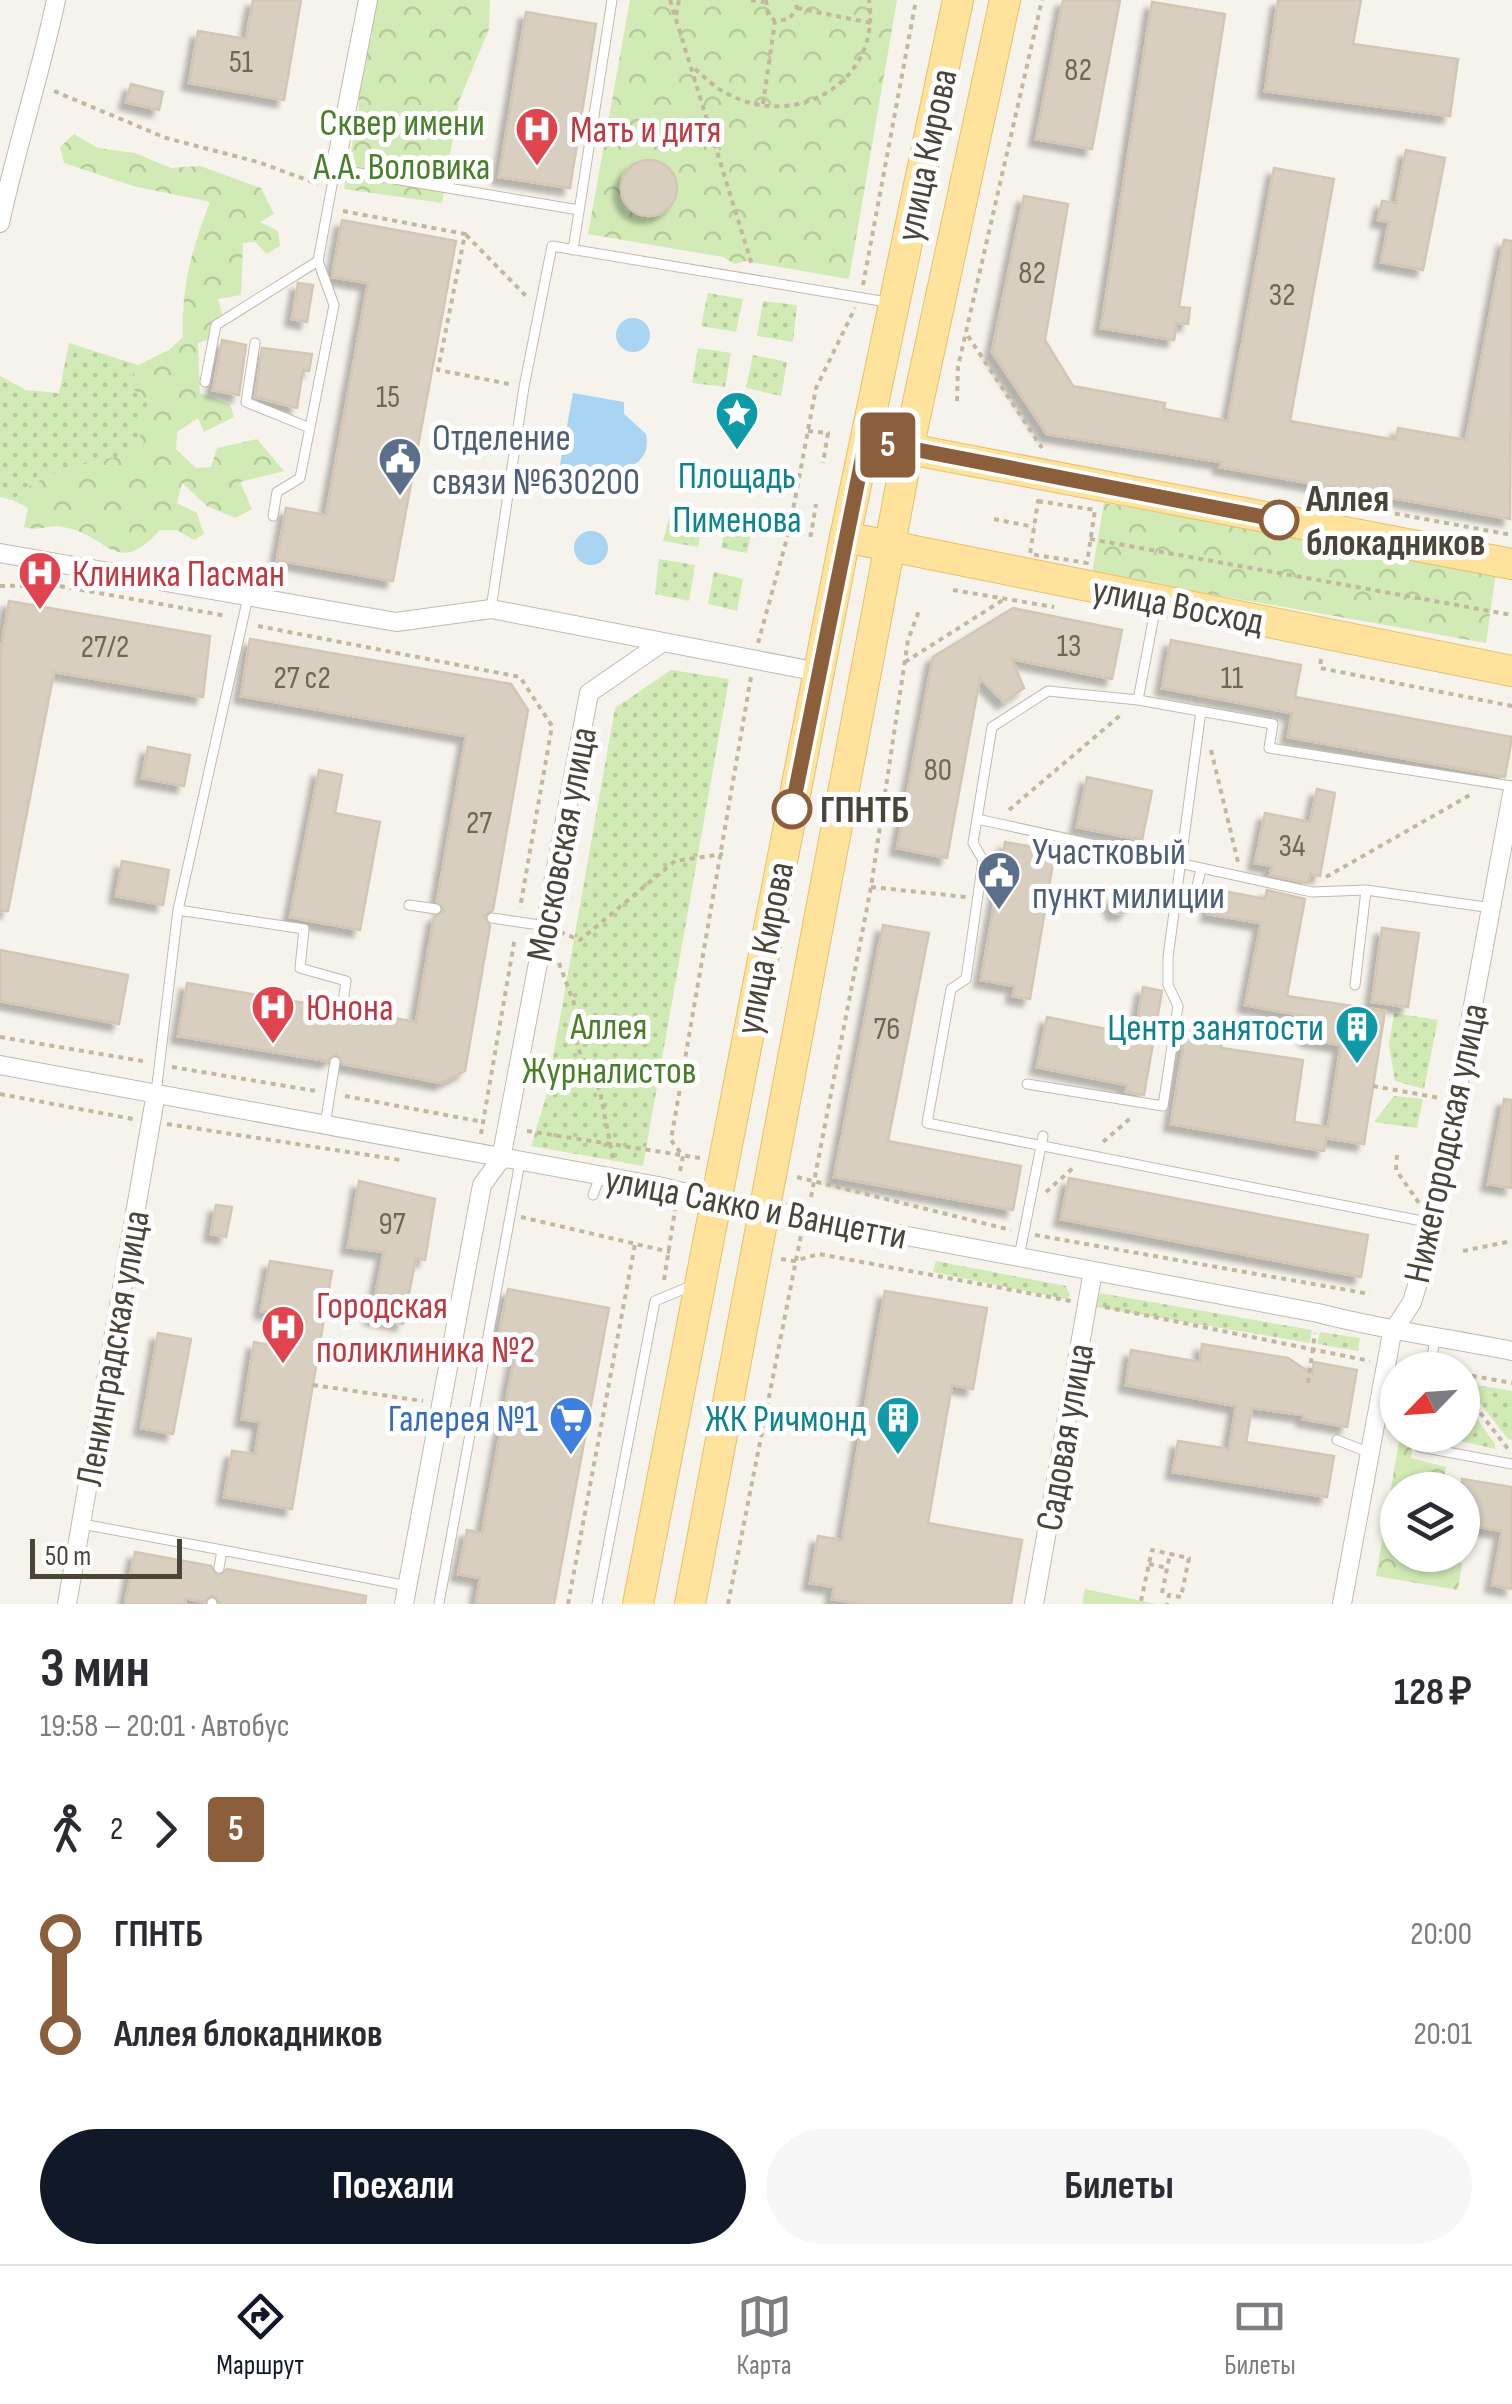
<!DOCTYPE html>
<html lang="ru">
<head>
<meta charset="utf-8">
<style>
  :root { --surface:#fff; --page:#f7f7f7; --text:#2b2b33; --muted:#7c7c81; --line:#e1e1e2; --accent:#111827 }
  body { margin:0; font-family:"Sofia Sans Condensed",sans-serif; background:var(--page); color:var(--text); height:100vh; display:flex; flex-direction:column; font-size:38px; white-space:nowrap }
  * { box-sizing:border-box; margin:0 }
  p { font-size:32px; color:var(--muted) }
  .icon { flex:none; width:55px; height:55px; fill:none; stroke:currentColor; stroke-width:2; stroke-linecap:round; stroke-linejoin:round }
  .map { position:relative; height:1604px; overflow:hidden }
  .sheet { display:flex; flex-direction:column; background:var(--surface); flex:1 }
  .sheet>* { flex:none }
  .badge { padding:0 20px; border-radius:8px; font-size:35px; line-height:65px }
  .needle { width:65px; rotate:245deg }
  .fabs { position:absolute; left:1380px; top:1352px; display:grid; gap:20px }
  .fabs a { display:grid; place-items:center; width:100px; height:100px; border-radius:50%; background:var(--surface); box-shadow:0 2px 8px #0004; font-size:50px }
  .scale { position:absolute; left:30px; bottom:25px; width:152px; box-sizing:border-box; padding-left:10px; border:5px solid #4b4439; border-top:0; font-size:28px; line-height:35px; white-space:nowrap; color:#4b4439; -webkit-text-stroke:8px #fff; paint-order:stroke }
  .map>.badge { position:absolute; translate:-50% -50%; box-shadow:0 0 0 5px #fff }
  .legs { display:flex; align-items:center; gap:15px; height:110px; padding:0 40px; font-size:32px }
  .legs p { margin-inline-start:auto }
  .summary { display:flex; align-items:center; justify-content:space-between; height:170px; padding:0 40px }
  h1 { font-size:55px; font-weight:700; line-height:75px }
  .action { display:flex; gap:20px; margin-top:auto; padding:20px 40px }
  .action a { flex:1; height:115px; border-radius:60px; background:var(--accent); color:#fff; font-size:40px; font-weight:700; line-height:115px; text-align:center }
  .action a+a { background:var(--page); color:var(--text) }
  ul { padding:0 40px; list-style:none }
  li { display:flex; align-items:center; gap:35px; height:100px; font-size:38px }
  li i { display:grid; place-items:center; width:15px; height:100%; margin:0 12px; background:currentColor }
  li i::after { content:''; width:25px; height:25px; margin:-12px; border:8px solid; border-radius:50%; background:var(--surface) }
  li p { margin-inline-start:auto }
  li:first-child i { background:linear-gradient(#0000 50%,currentColor 0) }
  li:last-child i { background:linear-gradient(currentColor 50%,#0000 0) }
  .tab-bar { display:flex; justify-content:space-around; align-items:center; height:140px; border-top:2px solid var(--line); background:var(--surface); font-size:28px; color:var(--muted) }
  .tab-bar a { display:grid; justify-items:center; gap:5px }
  .tab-bar .selected { color:var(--accent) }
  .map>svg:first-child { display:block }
  .grass { fill:url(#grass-dots) }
  .forest { fill:url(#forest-crowns) }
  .water { fill:#a9d4f2 }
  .building { fill:#d8cfc1; stroke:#d3c7b4; stroke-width:2.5; filter:url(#shadow) }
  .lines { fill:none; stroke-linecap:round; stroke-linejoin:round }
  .service-casing { stroke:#c2bbae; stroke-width:11 }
  .minor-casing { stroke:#c2bbae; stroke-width:20 }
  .primary-casing { stroke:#e6c16a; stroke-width:32 }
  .path { stroke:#c4b79f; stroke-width:4; stroke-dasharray:5 5; stroke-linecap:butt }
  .service { stroke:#fff; stroke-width:9 }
  .minor { stroke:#fff; stroke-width:18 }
  .primary { stroke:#ffe39c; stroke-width:30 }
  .line-1-casing { stroke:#fff; stroke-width:22 }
  .line-1 { stroke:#8b5e3c; stroke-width:15 }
  .stop-1-dot { fill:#fff; stroke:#8b5e3c; stroke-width:5 }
  .labels { text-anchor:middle; stroke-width:10; stroke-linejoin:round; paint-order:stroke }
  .number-label { font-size:32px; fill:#6e675b }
  .park-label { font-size:38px; fill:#4a7f2a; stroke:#fff }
  .health-label { font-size:38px; fill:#be3a42; stroke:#fff; text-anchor:start }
  .street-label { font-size:38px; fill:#4b4439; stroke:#fff }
  .service-label { font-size:38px; fill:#4e5e75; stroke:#fff; text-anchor:start }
  .culture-label { font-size:38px; fill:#0d838f; stroke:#fff; text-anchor:end }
  .stop-label { font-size:38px; font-weight:bold; fill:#4b4439; stroke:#fff; text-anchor:start }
  .shop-label { font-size:38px; fill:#366cbe; stroke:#fff; text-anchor:end }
</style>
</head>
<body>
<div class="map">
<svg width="1512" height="1604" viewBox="0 0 1512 1604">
  <defs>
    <pattern id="grass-dots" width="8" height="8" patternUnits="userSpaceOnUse" patternTransform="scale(2.5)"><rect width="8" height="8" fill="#d2eab5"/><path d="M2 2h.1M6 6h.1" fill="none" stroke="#b6ca9c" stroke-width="1.8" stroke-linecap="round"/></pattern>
    <pattern id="forest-crowns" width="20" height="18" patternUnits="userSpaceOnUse" patternTransform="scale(2.5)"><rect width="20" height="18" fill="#d2eab5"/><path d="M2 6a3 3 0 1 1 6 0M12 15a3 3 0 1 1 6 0" fill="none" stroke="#b6ca9c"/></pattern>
    <filter id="shadow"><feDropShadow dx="-7" dy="7" stdDeviation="2.5" flood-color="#0004"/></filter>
  </defs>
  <rect width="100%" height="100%" fill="#f6f3ec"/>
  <path class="grass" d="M708,293L743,299L736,332L701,326Z
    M763,301L797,305L793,342L757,336Z
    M69,343L138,365L130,387L149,402L145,452C101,461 45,467 13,500L0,497V376L26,390L59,393Z
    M698,348L731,353L725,387L692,383Z
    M753,355L787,362L781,396L746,388Z
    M672,507L704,514L698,547L663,541Z
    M727,520L753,525L747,553L721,548Z
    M659,559L695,565L689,601L655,594Z
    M714,572L743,579L737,611L708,604Z
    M671,670L729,679L643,1166L531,1146L546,1097L615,708Z
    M1394,1013L1438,1020L1424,1089L1395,1081L1389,1045Z
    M1394,1096L1423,1099L1417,1128L1374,1122Z
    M936,1261L1066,1286L1070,1296L1065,1299L933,1272Z
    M1100,1293L1312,1330L1310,1343L1096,1307Z
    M1320,1332L1360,1338L1358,1351L1317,1344Z
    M1464,1383L1512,1391V1440L1508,1439Z
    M1463,1399L1495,1444V1449L1435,1435H1462Z"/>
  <path class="forest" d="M372,0H490L489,29L459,101L442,203L344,189L359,107V65L372,37Z
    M630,0H897L849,279L744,261L735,264L723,257L588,234Z
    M74,134L98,148L135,153L171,168L200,166L261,188L274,214L260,222L278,231L280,246L267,254L255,242L243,243L241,295L218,299L224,321L216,337L198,343L200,393L230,404L234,417L204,432L198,418L177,432L176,449L196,468L211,467L217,448L257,439L284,471L240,482L252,509L235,518L207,506L182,483L177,503L197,513L204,534L194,540L177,530H160C115,579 110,535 63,527C49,524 39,532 24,527L28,508L13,500C45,467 101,461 145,451L137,426L149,402L130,387L138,365L169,350L183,337C181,287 192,248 210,202L133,186L64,163L60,147Z
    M1104,503L1496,572L1486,643L1092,573Z
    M1400,1435H1414L1411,1458L1446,1467L1442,1490H1398V1555L1462,1563L1458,1590L1376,1576Z
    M1085,1589L1156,1604H1082Z"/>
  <path class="water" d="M616 335a17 17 0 1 1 34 0a17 17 0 1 1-34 0Z
    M573,393L624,402V414L646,434C651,459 634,467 614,473L613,486L558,476Z
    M574 548a17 17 0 1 1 34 0a17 17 0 1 1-34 0Z"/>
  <path class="building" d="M253,0H301L284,100L189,83L198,31L246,39Z
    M1063,0H1120L1092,149L1036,139Z
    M1278,0H1361L1353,44L1458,59L1450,116L1265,91Z
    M1152,2L1225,14L1179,307L1190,308L1188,324L1177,323L1174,340L1101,328Z
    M526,12L596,24L570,188L499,177Z
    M131,84L163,92L159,110L126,102Z
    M1406,150L1445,158L1423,270L1381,262L1389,222L1378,220L1382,201L1396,203Z
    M621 188a28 28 0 1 1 56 0a28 28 0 1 1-56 0Z
    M1274,168L1334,179L1290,421L1396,440L1398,428L1466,440L1504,240L1512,241L1510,519L1220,467L1221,462L1047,434L992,352L1024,196L1068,204L1045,340L1073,386L1165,403L1164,409L1228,421Z
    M342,220L456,241L393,581L277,560L286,508L326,515L368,283L332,277Z
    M298,283L313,285L307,322L292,319Z
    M222,340L246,345L239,395L213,390Z
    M262,348L312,354L309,371L303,370L297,408L255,397Z
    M9,601L210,636L203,697L54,672L8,911H0V656Z
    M1013,608L1122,630L1112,679L1012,659L1024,688L1004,702L980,678L947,858L897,848L933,657Z
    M250,639L511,684L528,710L493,910L484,916L490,926L465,1071L441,1083L343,1064L337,1054L327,1061L178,1036L187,983L334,1008L340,1017L350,1010L416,1022L434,917L444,911L437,901L466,736L241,696Z
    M1171,640L1301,665L1295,697L1512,737L1505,777L1288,737L1292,713L1162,688Z
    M148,747L190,755L184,786L142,778Z
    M319,770L342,775L335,813L380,822L360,930L290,917Z
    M1087,777L1152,791L1142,840L1077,827Z
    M1317,789L1335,793L1320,876L1310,874L1308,883L1270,875L1272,866L1255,863L1265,813L1310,822Z
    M1005,842L1055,851L1030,999L1013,996L1015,986L981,980Z
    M122,861L169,870L163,905L116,896Z
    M1213,889L1265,899L1267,890L1305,899L1287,996L1385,1011L1364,1144L1326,1138L1324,1151L1171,1124L1186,1028L1223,1033L1221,1048L1303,1060L1294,1122L1328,1127L1341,1045L1306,1039L1310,1017L1245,1005L1261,923L1208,914Z
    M1116,895L1137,896L1125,913H1114L1110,903Z
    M883,925L929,933L888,1141L1021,1166L1013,1210L834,1177Z
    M1382,928L1419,933L1408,1007L1372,1002Z
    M0,950L128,975L119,1024L0,1001Z
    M1143,987L1162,991L1144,1095L1126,1092L1127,1085L1037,1067L1047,1017L1135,1035Z
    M1504,1099L1512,1100V1188L1488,1184Z
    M1069,1178L1368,1235L1361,1277L1061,1219Z
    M359,1181L435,1199L425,1260L416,1258L403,1324L371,1317L384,1252L348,1247Z
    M216,1205L232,1207L226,1237L211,1234Z
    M270,1261L332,1271L292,1509L224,1497L232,1451L255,1454L260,1422L242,1419L254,1342L274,1346L279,1314L261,1311Z
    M508,1289L609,1308L554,1604H476L480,1578L458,1574L467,1530L482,1533L518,1337L499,1333Z
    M885,1291L987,1308L973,1389L952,1385L928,1523L1022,1540L1011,1604H860L832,1599L834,1587L810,1583L818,1536L842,1540Z
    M158,1333L191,1339L173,1434L141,1428Z
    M1202,1344L1288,1358L1312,1374L1314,1362L1357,1370L1347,1427L1303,1419L1304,1415L1252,1408L1246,1442L1334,1456L1327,1497L1173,1472L1178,1441L1229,1449L1236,1406L1126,1385L1131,1350L1200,1362Z
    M1462,1479L1512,1487V1589L1492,1585L1502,1531L1462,1524Z
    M135,1552L211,1566L217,1576L227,1569L366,1596L365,1604H220L213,1595L204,1602L186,1598L185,1604H125Z"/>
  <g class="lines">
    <defs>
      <path id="service" d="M573,250L612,0
        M255,343L246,402L310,428
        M205,382L216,325L318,261
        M273,516L277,492L300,478L334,305L318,261L335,169L579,210
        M491,609L524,387L552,246L887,302
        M1138,700L1156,605
        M977,819L1312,892L1366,890
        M1197,886L1201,869
        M409,905L436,909
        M178,910L304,929L300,968L346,981L342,1009
        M492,918L546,926
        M1355,985L1366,890L1492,908
        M1027,1084L1163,1106L1178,1006L1168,985V957L1201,711
        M156,1093L178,910L248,597
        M325,1125L335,1062
        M593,1195L600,1176
        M1432,1223L927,1123L951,989L966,979L983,860L973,843L992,727L1048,691L1138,700L1273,724L1269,748L1512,786
        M1019,1257L1043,1136
        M1430,1370L1435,1338
        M1421,1435L1420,1447L1512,1464
        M1337,1440L1370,1453
        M82,1524L222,1550
        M219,1568L222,1550L408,1586
        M439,1603L520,1162
        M212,1604V1603
        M597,1604L655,1301L691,1286"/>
      <path id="minor" d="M335,169L368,0
        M0,223C16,148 40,76 56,0
        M0,553L396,622L491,609L819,672
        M0,1065L658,1186L715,1200L1318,1313C1383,1330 1447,1338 1512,1351
        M67,1604L156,1093
        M404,1604L482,1185L501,1159L589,693L660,644
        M1034,1604L1093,1271
        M1342,1604L1392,1333L1412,1302L1428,1250L1512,794"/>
      <path id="primary" d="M888,445L1512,564
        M845,537L1512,671
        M638,1604L845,537L958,0
        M690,1604L908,449L1005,0"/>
    </defs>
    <use href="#service" class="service-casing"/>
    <use href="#minor" class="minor-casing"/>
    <use href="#primary" class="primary-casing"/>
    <path class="path" d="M670,0L752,265
      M751,0L764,2
      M766,0L768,14L775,21L789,19L797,8L794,0
      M797,8L871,23
      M676,15L679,0
      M695,69C705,77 715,88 726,93C796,132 882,81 869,0
      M54,91L166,138L258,162L318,184
      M763,104L775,21
      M343,211L465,234L438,370L509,384
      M466,235L526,296
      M863,285L916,0
      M968,336L1042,448
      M957,401L958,367L1042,0
      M808,431L828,433L823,463
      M1038,501L1095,510L1087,563L1030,554Z
      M1326,501L1512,535
      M994,519L1034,527
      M789,531L811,535L816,504
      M1090,539L1512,615
      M0,586L54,585L227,616
      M953,590L1054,607
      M258,626L520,677L552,726L520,908
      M758,643L789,531L816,388L855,308
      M1321,659L1320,668L1512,706
      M905,662L1006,598
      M1211,750L1238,862
      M1009,810L1123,713
      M1326,877L1470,795
      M871,887L966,897
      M560,932L580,940L675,861L723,854
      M559,963L575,1006L577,1047L600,1091L613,1159
      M0,1037L148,1062
      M172,1067L316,1091
      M1373,1086L1440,1098
      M0,1094L133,1119
      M345,1096L483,1122
      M167,1124L400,1160
      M527,1131L700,1158
      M481,1134L515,937
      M1103,1142L1133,1116
      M1397,1155L1396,1170L1419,1203
      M680,1171L683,1156L671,1140L751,677
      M797,1177L1011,1230
      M1046,1192L1073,1168
      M811,1197L871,887L908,640L920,608
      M521,1217L670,1252
      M1035,1235L1370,1294
      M1463,1251L1512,1241
      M781,1259L794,1261L819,1254L1071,1301
      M664,1280L675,1210
      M1105,1307L1370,1361
      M1462,1374L1512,1383
      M1308,1383L1315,1333
      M313,1385L423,1401
      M1462,1389L1508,1449
      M1149,1564L1167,1568
      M1162,1593L1170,1554
      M1141,1601L1152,1550L1189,1558L1181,1597L1169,1595L1167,1604
      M568,1604L635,1244
      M728,1604L801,1235"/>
    <use href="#service" class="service"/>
    <use href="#minor" class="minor"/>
    <use href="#primary" class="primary"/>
  </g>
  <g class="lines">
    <defs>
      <path id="line-1" d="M792,809L866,440L1279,520"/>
    </defs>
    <use href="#line-1" class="line-1-casing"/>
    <use href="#line-1" class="line-1"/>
  </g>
  <defs>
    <symbol id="hospital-pin" viewBox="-11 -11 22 30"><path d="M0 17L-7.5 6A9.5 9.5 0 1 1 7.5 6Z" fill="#e0444e" stroke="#fff"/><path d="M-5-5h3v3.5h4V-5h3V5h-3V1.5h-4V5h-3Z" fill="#fff"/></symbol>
    <symbol id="sight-pin" viewBox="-11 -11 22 30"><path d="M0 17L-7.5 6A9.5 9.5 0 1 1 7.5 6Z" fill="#0f9aa8" stroke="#fff"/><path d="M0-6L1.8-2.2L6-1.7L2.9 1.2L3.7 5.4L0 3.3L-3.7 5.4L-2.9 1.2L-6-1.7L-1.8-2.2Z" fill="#fff"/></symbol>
    <symbol id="civic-pin" viewBox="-11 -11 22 30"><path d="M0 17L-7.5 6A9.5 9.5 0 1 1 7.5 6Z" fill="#5c6f8a" stroke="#fff"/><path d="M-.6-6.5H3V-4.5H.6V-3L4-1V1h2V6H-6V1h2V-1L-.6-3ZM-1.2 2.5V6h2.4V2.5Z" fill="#fff"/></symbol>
    <symbol id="building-pin" viewBox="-11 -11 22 30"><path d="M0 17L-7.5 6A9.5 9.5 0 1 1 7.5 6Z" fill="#0f9aa8" stroke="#fff"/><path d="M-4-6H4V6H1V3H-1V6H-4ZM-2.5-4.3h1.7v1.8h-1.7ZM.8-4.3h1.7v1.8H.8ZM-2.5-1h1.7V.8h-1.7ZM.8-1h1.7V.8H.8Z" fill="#fff"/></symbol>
    <symbol id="supermarket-pin" viewBox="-11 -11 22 30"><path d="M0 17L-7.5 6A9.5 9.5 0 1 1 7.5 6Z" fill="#3f7fe0" stroke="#fff"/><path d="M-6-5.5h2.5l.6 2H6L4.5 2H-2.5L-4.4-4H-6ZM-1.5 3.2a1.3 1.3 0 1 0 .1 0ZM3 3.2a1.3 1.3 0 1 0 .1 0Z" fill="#fff"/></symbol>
  </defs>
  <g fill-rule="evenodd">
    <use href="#hospital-pin" x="512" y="104" width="50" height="68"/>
    <use href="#sight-pin" x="712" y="388" width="50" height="68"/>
    <use href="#civic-pin" x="375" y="434" width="50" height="68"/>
    <use href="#hospital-pin" x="15" y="548" width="50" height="68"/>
    <use href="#civic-pin" x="974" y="848" width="50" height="68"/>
    <use href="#hospital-pin" x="248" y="982" width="50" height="68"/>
    <use href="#building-pin" x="1332" y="1002" width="50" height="68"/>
    <use href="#hospital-pin" x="258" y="1302" width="50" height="68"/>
    <use href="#supermarket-pin" x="546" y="1393" width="50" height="68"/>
    <use href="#building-pin" x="873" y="1393" width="50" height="68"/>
  </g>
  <g class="stop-1-dot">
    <circle cx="1279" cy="520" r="18"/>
    <circle cx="792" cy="809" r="18"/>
  </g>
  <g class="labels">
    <g class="number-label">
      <text x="241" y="72">51</text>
      <text x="1078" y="80">82</text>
      <text x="1032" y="283">82</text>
      <text x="1282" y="305">32</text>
      <text x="388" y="407">15</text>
      <text x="1069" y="656">13</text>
      <text x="105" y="657">27/2</text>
      <text x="302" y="688">27 с2</text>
      <text x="1232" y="688">11</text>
      <text x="938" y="780">80</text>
      <text x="479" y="833">27</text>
      <text x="1292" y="856">34</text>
      <text x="887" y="1039">76</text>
      <text x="392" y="1234">97</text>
    </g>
    <g class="park-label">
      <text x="402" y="135">Cквер имени<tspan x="402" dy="44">А.А. Воловика</tspan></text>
      <text x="609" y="1039">Аллея<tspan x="609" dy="44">Журналистов</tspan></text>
    </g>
    <g class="health-label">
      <text x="570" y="142">Мать и дитя</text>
      <text x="72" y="586">Клиника Пасман</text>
      <text x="306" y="1020">Юнона</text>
      <text x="316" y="1318">Городская<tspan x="316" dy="44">поликлиника №2</tspan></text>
    </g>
    <g class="street-label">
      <text transform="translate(926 155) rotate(-78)" y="13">улица Кирова</text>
      <text transform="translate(1178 605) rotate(11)" y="13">улица Восход</text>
      <text transform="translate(561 844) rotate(-79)" y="13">Московская улица</text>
      <text transform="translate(764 948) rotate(-79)" y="13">улица Кирова</text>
      <text transform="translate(1445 1143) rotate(-78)" y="13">Нижегородская улица</text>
      <text transform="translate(756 1207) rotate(11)" y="13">улица Сакко и Ванцетти</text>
      <text transform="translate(112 1348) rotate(-80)" y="13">Ленинградская улица</text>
      <text transform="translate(1064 1437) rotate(-80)" y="13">Садовая улица</text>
    </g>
    <g class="service-label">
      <text x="432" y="450">Отделение<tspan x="432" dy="44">связи №630200</tspan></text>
      <text x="1032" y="864">Участковый<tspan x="1032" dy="44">пункт милиции</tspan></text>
    </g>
    <g class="culture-label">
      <text x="737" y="488" text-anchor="middle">Площадь<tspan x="737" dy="44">Пименова</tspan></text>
      <text x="1324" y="1040">Центр занятости</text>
      <text x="866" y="1431">ЖК Ричмонд</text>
    </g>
    <g class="stop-label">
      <text x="1306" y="511">Аллея<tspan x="1306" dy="44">блокадников</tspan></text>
      <text x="820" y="822">ГПНТБ</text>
    </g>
    <g class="shop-label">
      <text x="538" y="1431">Галерея №1</text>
    </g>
  </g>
</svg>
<div class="fabs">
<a><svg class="needle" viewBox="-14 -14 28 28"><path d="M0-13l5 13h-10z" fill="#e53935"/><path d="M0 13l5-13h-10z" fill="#7c7c81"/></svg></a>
<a><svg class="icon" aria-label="layers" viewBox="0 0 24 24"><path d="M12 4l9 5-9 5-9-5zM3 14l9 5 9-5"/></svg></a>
</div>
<div class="scale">50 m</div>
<b class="badge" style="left:888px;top:445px;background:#8b5e3c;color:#fff">5</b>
</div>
<section class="sheet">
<div class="summary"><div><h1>3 мин</h1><p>19:58 – 20:01 · Автобус</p></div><b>128 ₽</b></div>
<div class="legs"><svg class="icon" aria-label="walk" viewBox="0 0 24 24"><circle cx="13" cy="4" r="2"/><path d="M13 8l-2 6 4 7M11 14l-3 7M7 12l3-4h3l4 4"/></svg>2<svg class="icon" aria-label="forward" viewBox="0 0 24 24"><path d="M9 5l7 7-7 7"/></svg><b class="badge" style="background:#8b5e3c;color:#fff">5</b></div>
<ul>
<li><i style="color:#8b5e3c"></i><b>ГПНТБ</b><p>20:00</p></li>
<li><i style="color:#8b5e3c"></i><b>Аллея блокадников</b><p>20:01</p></li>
</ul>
<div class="action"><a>Поехали</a><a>Билеты</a></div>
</section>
<nav class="tab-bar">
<a class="selected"><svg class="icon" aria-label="directions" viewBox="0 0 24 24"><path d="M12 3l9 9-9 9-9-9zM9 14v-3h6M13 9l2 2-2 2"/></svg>Маршрут</a>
<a><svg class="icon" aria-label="map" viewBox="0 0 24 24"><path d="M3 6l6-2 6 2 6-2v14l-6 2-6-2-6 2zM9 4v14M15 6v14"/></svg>Карта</a>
<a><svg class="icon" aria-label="tickets" viewBox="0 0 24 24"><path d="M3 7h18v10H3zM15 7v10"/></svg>Билеты</a>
</nav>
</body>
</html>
